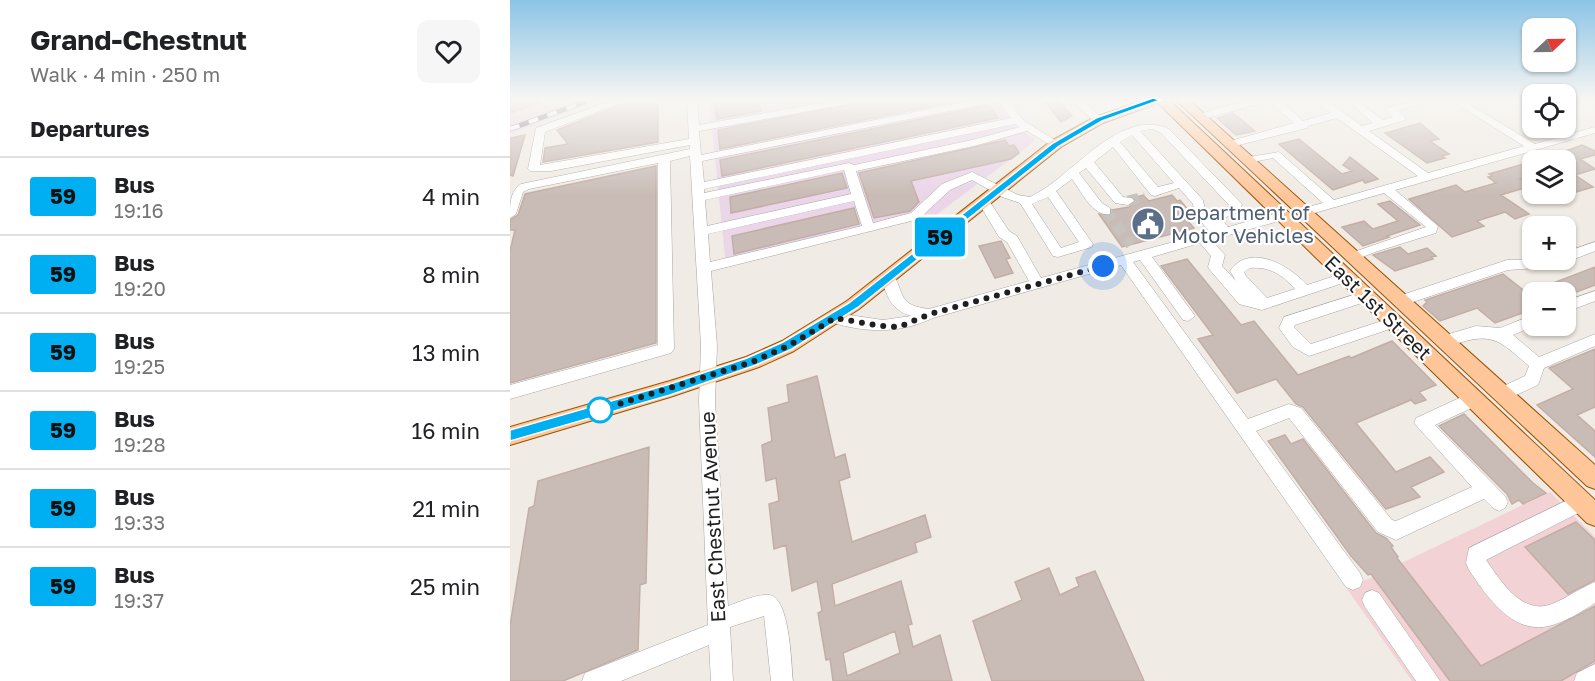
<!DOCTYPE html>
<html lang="en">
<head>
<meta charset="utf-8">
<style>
  :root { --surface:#fff; --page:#f6f6f6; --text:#202124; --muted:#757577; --line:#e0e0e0 }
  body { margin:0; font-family:"Golos Text",sans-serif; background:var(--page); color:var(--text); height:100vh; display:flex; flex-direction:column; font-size:22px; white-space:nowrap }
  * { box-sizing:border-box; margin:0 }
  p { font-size:20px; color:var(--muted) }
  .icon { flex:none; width:33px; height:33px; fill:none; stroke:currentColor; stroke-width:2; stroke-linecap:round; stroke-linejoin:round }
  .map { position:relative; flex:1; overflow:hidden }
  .drawer { display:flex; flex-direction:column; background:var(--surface); width:510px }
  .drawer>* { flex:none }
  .badge { padding:0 12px; border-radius:4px; font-size:21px; line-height:39px }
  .needle { width:39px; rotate:68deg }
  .controls { position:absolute; left:1012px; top:18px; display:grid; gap:12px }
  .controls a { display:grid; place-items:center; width:54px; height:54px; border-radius:12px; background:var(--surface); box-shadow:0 2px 4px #0004; font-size:30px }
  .you { position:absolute; width:30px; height:30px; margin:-15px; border:4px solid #fff; border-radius:50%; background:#1a73e8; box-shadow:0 0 0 9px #1a73e833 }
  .map>.badge { position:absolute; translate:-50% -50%; box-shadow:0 0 0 3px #fff }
  h2 { padding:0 30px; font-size:22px; line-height:54px }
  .round { display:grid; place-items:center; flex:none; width:63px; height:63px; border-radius:12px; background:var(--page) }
  .summary { display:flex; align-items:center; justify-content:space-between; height:102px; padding:0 30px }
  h1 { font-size:28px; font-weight:700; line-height:45px }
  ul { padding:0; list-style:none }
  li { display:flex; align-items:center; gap:18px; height:78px; padding:0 30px; border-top:2px solid var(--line) }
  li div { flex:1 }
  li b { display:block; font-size:22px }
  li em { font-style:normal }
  li .badge { min-width:66px; font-weight:700; text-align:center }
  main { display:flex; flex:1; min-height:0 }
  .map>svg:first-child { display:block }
  .commercial { fill:#f3d2d5 }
  .industrial { fill:#ead5e9 }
  .building { fill:#c9bcb7; stroke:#c3aea5; stroke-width:1.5; fill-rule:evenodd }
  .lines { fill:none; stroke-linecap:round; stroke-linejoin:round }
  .minor-tunnel { stroke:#c6c2bd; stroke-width:11; stroke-dasharray:11 6; stroke-linecap:butt }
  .minor-casing { stroke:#a6a6a6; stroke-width:1 }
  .major-casing { stroke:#995200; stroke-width:2 }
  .minor { fill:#fff; fill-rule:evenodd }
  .major { fill:#ffc69a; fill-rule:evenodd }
  .rail-casing { stroke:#6d6d6d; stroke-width:5 }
  .rail { stroke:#fff; stroke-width:4; stroke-dasharray:10; stroke-linecap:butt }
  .line { fill:#00aff2; stroke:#fff; stroke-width:1.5 }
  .walk { stroke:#1f1f1f; stroke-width:6; stroke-dasharray:0 10.8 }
  .stop-dot { fill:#fff; stroke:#00aff2; stroke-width:3 }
  .labels { text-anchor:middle; stroke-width:4.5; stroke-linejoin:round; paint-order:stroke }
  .service-label { font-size:20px; fill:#4e5e75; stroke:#fff; text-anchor:start }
  .street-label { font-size:20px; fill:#1f1f1f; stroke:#fff }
</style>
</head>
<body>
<main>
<section class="drawer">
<div class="summary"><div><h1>Grand-Chestnut</h1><p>Walk · 4 min · 250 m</p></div><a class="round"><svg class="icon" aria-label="heart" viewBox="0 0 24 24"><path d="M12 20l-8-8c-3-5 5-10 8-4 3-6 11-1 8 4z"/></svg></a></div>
<h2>Departures</h2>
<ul>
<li><span class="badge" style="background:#00aff2;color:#111">59</span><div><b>Bus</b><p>19:16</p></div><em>4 min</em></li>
<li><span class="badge" style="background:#00aff2;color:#111">59</span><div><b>Bus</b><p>19:20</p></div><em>8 min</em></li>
<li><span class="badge" style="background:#00aff2;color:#111">59</span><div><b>Bus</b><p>19:25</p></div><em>13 min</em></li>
<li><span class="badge" style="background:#00aff2;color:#111">59</span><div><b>Bus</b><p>19:28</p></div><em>16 min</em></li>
<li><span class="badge" style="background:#00aff2;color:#111">59</span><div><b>Bus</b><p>19:33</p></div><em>21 min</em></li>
<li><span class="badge" style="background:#00aff2;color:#111">59</span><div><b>Bus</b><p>19:37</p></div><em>25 min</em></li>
</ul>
</section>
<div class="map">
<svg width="1085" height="681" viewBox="0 0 1085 681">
  <rect width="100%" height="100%" fill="#f0ebe4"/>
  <path class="commercial" d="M0,100H62L0,122Z
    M1040,492L1085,537V681H902L837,589Z"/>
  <path class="industrial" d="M62,100H91L0,134V122Z
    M199,100H486L505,127L526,140L426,215L216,266Z"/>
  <path class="building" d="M0,100H32V102L0,113Z
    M123,100H143L148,105V142L33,162L35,148L58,144L47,130Z
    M216,100H249L251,111L207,119L204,102Z
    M363,100H452L210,149L208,130Z
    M534,100H548L562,116L551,122Z
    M479,105L488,118L212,176L210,160Z
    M723,113L745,131L726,135L707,118Z
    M910,123L929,139L920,141L939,154L932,156L935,158L917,163L875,133Z
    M15,135L3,176L0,175V138Z
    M789,139L832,174L842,171L833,165L840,157L868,179L855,183L853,180L823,190L769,144Z
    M495,140L499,146L504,145L509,153L501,159L401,181L409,202L400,211L364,218L349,173Z
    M1072,145L1085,151V155L1070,159L1085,169L1065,175L1083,187L1056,195V160L1047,154Z
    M1017,163L1023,166V175L1010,179L1021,186L991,195L1019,214L1005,219L995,212L967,221L974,226L942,237L899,199L946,185L955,192L986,183L978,177L982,176L979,174Z
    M146,166V343L0,383V251L5,230H0V220L8,215L15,194Z
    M332,173L337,188L221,213L220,197Z
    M633,195L639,201L662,195L667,201L670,200L685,218L677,220L684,228L612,247L589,214L602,216V210L619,207L626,201L624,198Z
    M880,201L910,225L877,236L879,237L853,246L832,227L854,221L863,229L888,221L868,204Z
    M344,208L349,224L224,254L222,236Z
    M491,241L500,258L496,259L503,273L485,278L469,246Z
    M890,247L898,254L917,248L926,256L921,257L923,259L885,271L863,255Z
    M677,259L731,325L744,321L788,375L839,356L841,358L882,341L926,385L909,392L916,400L905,404L901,400L846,423L886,472L920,457L934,472L901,487L910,497L876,509L793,407L786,404L766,379L727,393L688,339L703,335L651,266Z
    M1085,267V285L1056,296V292H1023V309L985,323L967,308L930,321L913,306L917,302L915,300L993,274L1017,293Z
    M1085,349V407L1067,415L1085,431V457L1027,405L1063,389L1039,368Z
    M307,376L325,458L335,454L340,477L329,481L342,542L415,515L421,537L405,543L407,552L322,584L325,606L391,581L402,624L398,625L403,647L430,635L442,681H323L320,659L316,660L308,613L312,611L307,581L282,591L276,545L264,549L259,504L269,501L266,478L256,481L252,445L262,441L258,408L279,402L277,385ZM385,631L390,653L337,676L333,653Z
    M954,414L1023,483L1036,493L1013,504L1009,500L1002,504L997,494L929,426Z
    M775,435L781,444L793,439L866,533L876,538L883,546L881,547L888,557L887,558L971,666L1085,606V661L1051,681H940L861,574L858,575L841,556L758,441Z
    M139,447L136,583L130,585L128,650L53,681H0V626L19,508L24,506L28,481Z
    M1066,522L1085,540V580L1058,594L1015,547Z
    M539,568L550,595L569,586L566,578L585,571L634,681H482L463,621L512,600L505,582Z"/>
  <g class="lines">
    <path class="minor-tunnel" d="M618,201L635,197
      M596,211L621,245"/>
    <defs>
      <path id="minor" d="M103,100H118L35,132L30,165L179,139L177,100H187L189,125L327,100H349L344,103L189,131L191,155L464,100H484L479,103L192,161L194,182L501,118L488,100H518L502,106L513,120L551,144L550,146H542L517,131L464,146L346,171L363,223L401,213L432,184L462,172L508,195L520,197C563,177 608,107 659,129L732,204L730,211L712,219L718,227L772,212L778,216L776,219L701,240L715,255L712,266L726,281L720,271C740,242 780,266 797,285L837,272L844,277L842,280L752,310L729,304L700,270L698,267L701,256L690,243L642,257L685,316L678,321L673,320L630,260L623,262L738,419L779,404L791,408L882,520L886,521L962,487L904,423L906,418L958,394L964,392L970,394L972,399L970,404L925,425L995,496L998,502L995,508L989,511L983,508L974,499L886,540L868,532L779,418L746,431L850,573L853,580L850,587L843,590L836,587L611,265L423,318C389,334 356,333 320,322L318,318L320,314L325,313L373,320L401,316C382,310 376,297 372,278L379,273L384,275C395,297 389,305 419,309L519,281L497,242L489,237L468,202L474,198L478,199L499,231L507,236L531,278L700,232L685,215L683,204L669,188L645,196L641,195L603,147L584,162L613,197L622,198L624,201L618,205L605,203L576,168L569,173L592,203L600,208V214C583,217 571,191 562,179L546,191L583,244L582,247L548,257L543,256L510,203L492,197L462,180L440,190L409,219L201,271L207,346L205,402L218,606C230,602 246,594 259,595C280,597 281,663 283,681H261L254,616L220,627L223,681H201L199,645L111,681H72L75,673L198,625L189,402L191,346L180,156L160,161L164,349L161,353L0,399V385L148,345V163L19,189L13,192L6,214L0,218C0,204 0,191 11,184L180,149V145L41,171H20L18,169L26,128ZM505,124L510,127L462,140L344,165L339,163L194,193V189ZM642,129L651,133L720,206L699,216L695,211L693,200L630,131ZM622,135L664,183L648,187L610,142ZM334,170L341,194L197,226L195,200ZM538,197L569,242L551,248L522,204ZM344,201L352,226L200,262L198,234ZM740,268C759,266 773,275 785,289L757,298L736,276L734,272Z
        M561,100H572L594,120L585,122Z
        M740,100H769L793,121L821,113L804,100H816L852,126L863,123L837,100H851L849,102L873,120L883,117L876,110L877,108L904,100H920L889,111L896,118L895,120L859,131L918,173L1014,146L940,100H952L1025,144L1085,127V133L885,190L928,226L926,233L865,252L843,261L836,257L838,254L916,227L874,193L794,216L790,215L788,212L790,209L813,203L763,158L737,163L733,162V158L769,152L824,200L908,176L827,118L798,126L797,128L721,147L716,144L717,142L784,123L759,101L690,120L685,117C694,111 728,103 740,100Z
        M1085,242V251L1044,267L998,270L891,306L884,301L886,297L997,260H1056V252Z
        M856,291L863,296L861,300L785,325L784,327L801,344L884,317L889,318L891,322L889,326L799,356L783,347L769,328L774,317Z
        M1085,291V301L1056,312V301Z
        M1023,315L1024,326L1003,335L1029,357L1085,334V346L1034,368L1028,385L993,401L987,399L985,394L987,389L1015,376L1019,366C994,345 985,332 952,342C944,344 937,348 929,345L926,341L929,337L966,326L990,328Z
        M1072,493L1078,496L1081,502L1078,508L976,560C991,581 1012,616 1042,604C1057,598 1070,588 1085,582V603C1071,612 1055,622 1039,626C1002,635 976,595 959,570L956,563L959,548Z
        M862,590L869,593L930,681H906L855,607L852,600L855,593Z
        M1085,664V681H1064L1067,673Z"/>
      <path id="major" d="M634,100H659L1085,500V526L1077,523L648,103L593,123L551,147L349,309L284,351L249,367L160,397L0,445V427L160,381L236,357L272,341L337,301L541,141L585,117Z
        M666,100H679L1085,465V489L1077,486Z"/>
    </defs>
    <use href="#minor" class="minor-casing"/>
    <use href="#major" class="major-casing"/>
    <use href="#minor" class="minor"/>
    <use href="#major" class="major"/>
    <defs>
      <path id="rail" d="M0,129L80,100"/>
    </defs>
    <use href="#rail" class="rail-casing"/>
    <use href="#rail" class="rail"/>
  </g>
  <linearGradient id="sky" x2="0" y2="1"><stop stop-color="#8bc4e6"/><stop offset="0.51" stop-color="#f8f6f3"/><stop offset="1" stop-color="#f8f6f3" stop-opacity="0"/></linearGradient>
  <rect width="1085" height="195" fill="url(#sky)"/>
  <path class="line" d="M643,98L650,100L592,121L549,146L347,308L282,349L246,365L160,395L0,441V430L160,384L237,358L273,342L339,303L543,143L586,118Z"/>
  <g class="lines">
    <path class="walk" d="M90,410L242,362L278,346L325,318L371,326L389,327L420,314L593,266"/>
  </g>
  <defs>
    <symbol id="civic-disc" viewBox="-11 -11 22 22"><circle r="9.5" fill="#5c6f8a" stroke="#fff"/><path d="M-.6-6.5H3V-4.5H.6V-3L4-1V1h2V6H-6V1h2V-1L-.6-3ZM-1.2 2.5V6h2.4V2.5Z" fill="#fff"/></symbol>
  </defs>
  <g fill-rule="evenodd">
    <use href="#civic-disc" x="619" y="205" width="38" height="38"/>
  </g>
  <circle class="stop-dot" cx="90" cy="410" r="12"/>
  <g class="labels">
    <g class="service-label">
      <text x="661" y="220">Department of<tspan x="661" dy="23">Motor Vehicles</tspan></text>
    </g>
    <g class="street-label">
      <text transform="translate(868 308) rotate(44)" y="7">East 1st Street</text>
      <text transform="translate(203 517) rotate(-93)" y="7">East Chestnut Avenue</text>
    </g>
  </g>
</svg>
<div class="controls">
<a><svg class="needle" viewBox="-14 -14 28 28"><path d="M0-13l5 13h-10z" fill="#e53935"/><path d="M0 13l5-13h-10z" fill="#757577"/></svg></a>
<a><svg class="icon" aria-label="locate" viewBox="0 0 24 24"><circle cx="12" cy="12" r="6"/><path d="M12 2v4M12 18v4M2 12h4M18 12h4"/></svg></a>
<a><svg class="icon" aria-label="layers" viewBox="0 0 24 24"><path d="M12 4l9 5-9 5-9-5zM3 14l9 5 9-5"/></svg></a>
<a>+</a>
<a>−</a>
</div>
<div class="you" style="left:593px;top:266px"></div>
<b class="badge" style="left:430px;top:237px;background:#00aff2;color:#111">59</b>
</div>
</main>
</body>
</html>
